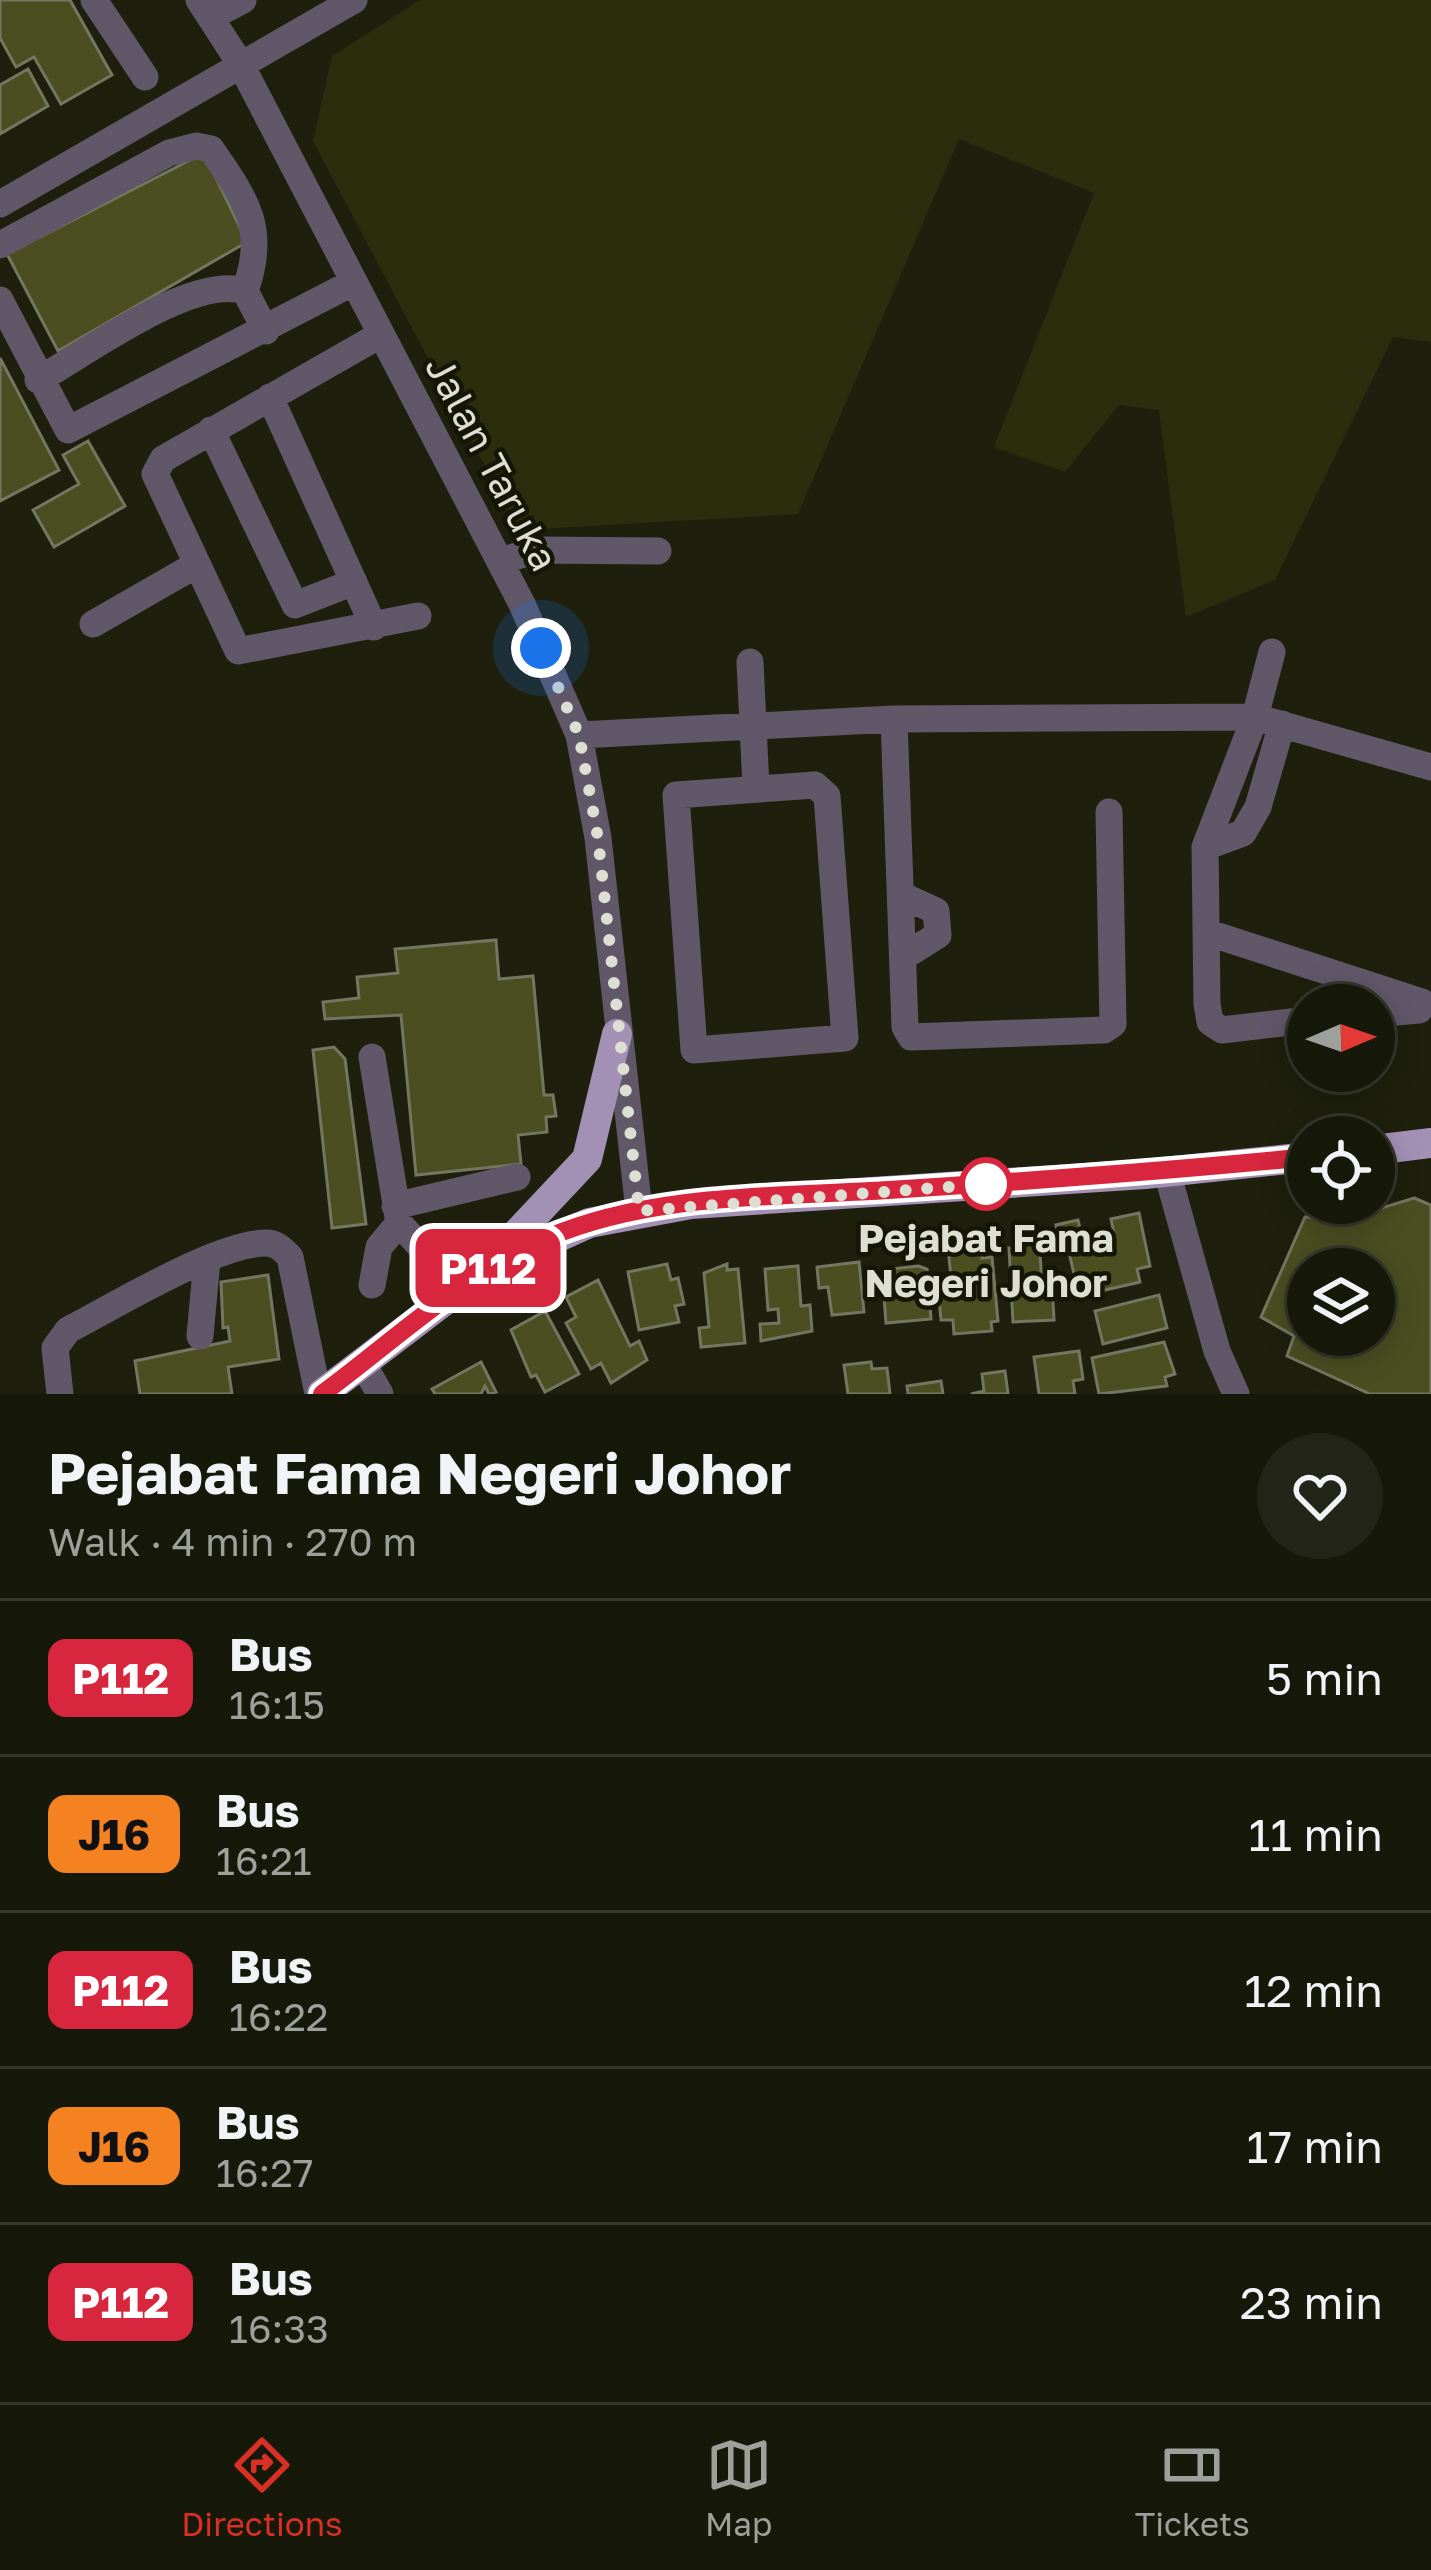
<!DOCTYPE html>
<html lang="en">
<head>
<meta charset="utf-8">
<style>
  :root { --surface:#16180a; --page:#232518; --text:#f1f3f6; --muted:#9ea09c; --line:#35372b; --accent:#d93025 }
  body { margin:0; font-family:"Golos Text",sans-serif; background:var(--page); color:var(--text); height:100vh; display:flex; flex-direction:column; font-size:45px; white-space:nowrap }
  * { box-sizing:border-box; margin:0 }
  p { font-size:39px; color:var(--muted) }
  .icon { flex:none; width:66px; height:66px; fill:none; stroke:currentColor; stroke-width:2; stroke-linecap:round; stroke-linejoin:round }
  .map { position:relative; height:1394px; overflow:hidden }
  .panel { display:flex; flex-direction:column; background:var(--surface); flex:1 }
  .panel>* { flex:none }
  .badge { padding:0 24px; border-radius:18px; font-size:42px; line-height:78px }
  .needle { width:78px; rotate:88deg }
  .buttons { position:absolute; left:1287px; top:984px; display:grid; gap:24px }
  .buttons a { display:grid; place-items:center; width:108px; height:108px; border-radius:50%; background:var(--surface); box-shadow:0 6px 30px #0003,0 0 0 3px var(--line); font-size:60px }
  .you { position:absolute; width:60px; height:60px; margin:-30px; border:9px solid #fff; border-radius:50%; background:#1a73e8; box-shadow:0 0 0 18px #1a73e833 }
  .map>.badge { position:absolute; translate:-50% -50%; box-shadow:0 0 0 6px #fff }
  .round { display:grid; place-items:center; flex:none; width:126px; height:126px; border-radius:63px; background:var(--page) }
  .head { display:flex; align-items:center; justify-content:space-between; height:204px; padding:0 48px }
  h1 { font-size:57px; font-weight:700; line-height:90px }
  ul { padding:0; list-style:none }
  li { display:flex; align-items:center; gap:36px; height:156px; padding:0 48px; border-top:3px solid var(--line) }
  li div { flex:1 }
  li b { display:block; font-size:45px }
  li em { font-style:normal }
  li .badge { min-width:132px; font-weight:700; text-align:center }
  .tabs { display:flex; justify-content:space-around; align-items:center; height:168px; border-top:3px solid var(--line); background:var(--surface); font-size:33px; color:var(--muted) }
  .tabs a { display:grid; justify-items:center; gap:6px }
  .tabs .active { color:var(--accent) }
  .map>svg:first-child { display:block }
  .green { fill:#2b2e0d }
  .building { fill:#4a4e21; stroke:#737660; stroke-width:3; fill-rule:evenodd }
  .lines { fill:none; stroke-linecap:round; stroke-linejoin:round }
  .minor { stroke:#605769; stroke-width:27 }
  .major { stroke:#a390b5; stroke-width:30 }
  .line-casing { stroke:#fff; stroke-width:27 }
  .line { stroke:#d7263d; stroke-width:18 }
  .walk { stroke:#dddfd3; stroke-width:12; stroke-dasharray:0 21.6 }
  .stop-dot { fill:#fff; stroke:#d7263d; stroke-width:6 }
  .labels { text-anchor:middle; stroke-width:9; stroke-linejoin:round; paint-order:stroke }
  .street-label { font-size:39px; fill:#dddfd3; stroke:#151605 }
  .stop-label { font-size:39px; font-weight:bold; fill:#dddfd3; stroke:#151605 }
</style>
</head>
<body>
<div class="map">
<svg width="1431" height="1394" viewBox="0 0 1431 1394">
  <rect width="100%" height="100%" fill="#1e200d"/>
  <path class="green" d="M420,0H1431V342L1393,337L1275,580L1186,617L1159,410L1119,405L1065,472L994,447L1094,193L959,139L798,514L519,530L313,141L332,56Z"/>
  <path class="building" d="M0,0H70L112,75L61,104L34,57L16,67L0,38Z
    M28,69L48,106L0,134V85Z
    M204,153L247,242L58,351L7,254Z
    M0,358L59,470L0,501Z
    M88,441L125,506L54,547L33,510L79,484L63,455Z
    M496,940L499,979L533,976L544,1095H553L556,1116L546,1117L547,1132L518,1135L521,1164L416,1175L401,1015L325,1019L323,1002L359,998L357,977L398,973L395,949Z
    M334,1047L345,1059L366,1224L332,1228L313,1050Z
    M1414,1198L1431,1205V1394H1370L1287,1356L1294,1336L1261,1317L1305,1217L1355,1216ZM1308,1269H1374V1335H1308Z
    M1139,1213L1150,1266L1137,1269L1140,1282L1079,1296L1068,1248L1061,1249L1056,1225L1078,1220L1084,1245L1115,1238L1111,1219Z
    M1039,1239L1042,1283L1052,1282L1054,1320L1013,1322L1009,1248H1015V1241Z
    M981,1245L982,1258L992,1257L998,1321L991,1322L992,1331L954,1334L953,1320H941L937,1278L951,1277L948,1248Z
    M859,1262L864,1312L832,1315L828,1287L819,1288L817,1267Z
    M667,1264L671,1280L678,1278L684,1304L675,1306L679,1322L639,1330L628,1272Z
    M727,1264V1270L738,1269L745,1343L701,1347L699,1328L709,1327L704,1273Z
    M798,1266L801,1306L810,1305L812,1331L761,1341L760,1324L779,1323L778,1309L768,1310L765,1269Z
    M918,1266L927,1269L931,1319L886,1323L882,1270Z
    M268,1275L279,1359L228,1367L232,1394H140L135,1361L230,1341L228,1327L223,1328L221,1282Z
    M598,1280L630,1346L639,1341L647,1360L611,1383L601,1363L591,1369L566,1323L576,1317L566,1297Z
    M1159,1295L1167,1328L1103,1344L1095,1311Z
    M545,1311L579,1374L545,1392L536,1375L531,1377L511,1330Z
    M1164,1342L1175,1374L1165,1377L1167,1386L1099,1394L1092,1358Z
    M1079,1351L1083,1379L1073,1381L1075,1394H1039L1034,1357Z
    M481,1362L496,1392L489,1394L485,1386L481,1394H435L432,1389Z
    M871,1362L872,1369L887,1368L890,1394H848L844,1365Z
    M1005,1371L1008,1394H971L984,1391L982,1374Z
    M941,1381L943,1394H908L907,1386Z"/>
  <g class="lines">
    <path class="minor" d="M94,0L145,77
      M199,0L241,65L522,604L579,735L598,838L639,1211
      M211,17L243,0
      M0,204L354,0
      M0,245L169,153L196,146L211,149C247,201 267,229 245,291
      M0,300L68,430L354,282
      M380,335L163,459L155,474L238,651L418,616
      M38,380C87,353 192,274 245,291L266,331
      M270,397L374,627
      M211,430L295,605L354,582
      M500,561L537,550L658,551
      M93,624L194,566
      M1272,652L1255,717L1205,847L1207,1004L1210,1022L1222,1030L1308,1020
      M750,662L756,788
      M894,719L905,1027L911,1037L1104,1030L1113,1024L1109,812
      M579,735L894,719L1255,717L1431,767
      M815,785L827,796L845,1038L694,1050L676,795Z
      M1205,847L1243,833L1258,807L1282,724
      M901,895L936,911L938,935L903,957
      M1206,932L1422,1002L1419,1010L1374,1014
      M372,1057L399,1223L428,1255L449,1298
      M1167,1172L1217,1351L1236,1394
      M395,1206L517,1177
      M372,1285L379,1247L399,1223
      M200,1336L207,1260
      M363,1364L380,1394
      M60,1394L55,1348L68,1330C115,1306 217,1243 266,1243C277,1243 283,1250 290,1257L318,1394"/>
    <path class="major" d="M1374,1150L1431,1143
      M495,1257L587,1159L617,1034
      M322,1394L483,1271L589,1223L691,1204L1145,1174L1308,1157"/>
  </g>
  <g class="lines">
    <defs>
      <path id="line" d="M322,1394C395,1340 464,1274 547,1238C652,1193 777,1197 889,1190C1029,1181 1168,1171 1308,1157"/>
    </defs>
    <use href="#line" class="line-casing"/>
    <use href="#line" class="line"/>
    <path class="walk" d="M541,648L579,735L598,838L639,1211L986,1184"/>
  </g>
  <circle class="stop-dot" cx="986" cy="1184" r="24"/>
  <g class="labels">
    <g class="street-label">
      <text transform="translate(492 463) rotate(62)" y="14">Jalan Taruka</text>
    </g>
    <g class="stop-label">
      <text x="986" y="1252">Pejabat Fama<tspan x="986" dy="45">Negeri Johor</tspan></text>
    </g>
  </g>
</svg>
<div class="buttons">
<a><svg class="needle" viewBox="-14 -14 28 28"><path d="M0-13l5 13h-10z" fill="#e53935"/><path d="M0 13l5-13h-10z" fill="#9ea09c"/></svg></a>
<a><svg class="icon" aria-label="locate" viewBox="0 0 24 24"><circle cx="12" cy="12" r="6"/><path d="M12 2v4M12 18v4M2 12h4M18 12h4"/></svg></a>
<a><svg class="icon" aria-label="layers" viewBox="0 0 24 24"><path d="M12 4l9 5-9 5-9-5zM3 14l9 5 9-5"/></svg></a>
</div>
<div class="you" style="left:541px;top:648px"></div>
<b class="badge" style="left:488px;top:1268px;background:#d7263d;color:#fff">P112</b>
</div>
<section class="panel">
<div class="head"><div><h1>Pejabat Fama Negeri Johor</h1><p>Walk · 4 min · 270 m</p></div><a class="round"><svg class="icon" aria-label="heart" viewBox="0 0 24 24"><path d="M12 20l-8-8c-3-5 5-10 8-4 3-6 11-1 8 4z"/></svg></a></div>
<ul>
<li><span class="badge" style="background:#d7263d;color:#fff">P112</span><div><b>Bus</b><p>16:15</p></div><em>5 min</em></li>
<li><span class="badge" style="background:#f58220;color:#111">J16</span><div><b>Bus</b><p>16:21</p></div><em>11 min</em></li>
<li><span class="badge" style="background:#d7263d;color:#fff">P112</span><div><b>Bus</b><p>16:22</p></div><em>12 min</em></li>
<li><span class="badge" style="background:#f58220;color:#111">J16</span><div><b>Bus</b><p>16:27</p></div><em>17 min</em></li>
<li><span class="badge" style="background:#d7263d;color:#fff">P112</span><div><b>Bus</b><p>16:33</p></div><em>23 min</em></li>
</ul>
</section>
<nav class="tabs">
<a class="active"><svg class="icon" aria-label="directions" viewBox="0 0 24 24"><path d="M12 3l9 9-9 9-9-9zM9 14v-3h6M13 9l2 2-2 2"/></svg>Directions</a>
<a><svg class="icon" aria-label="map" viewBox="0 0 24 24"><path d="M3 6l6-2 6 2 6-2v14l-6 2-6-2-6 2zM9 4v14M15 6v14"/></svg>Map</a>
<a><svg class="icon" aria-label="tickets" viewBox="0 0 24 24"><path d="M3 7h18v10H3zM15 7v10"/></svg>Tickets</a>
</nav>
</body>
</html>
